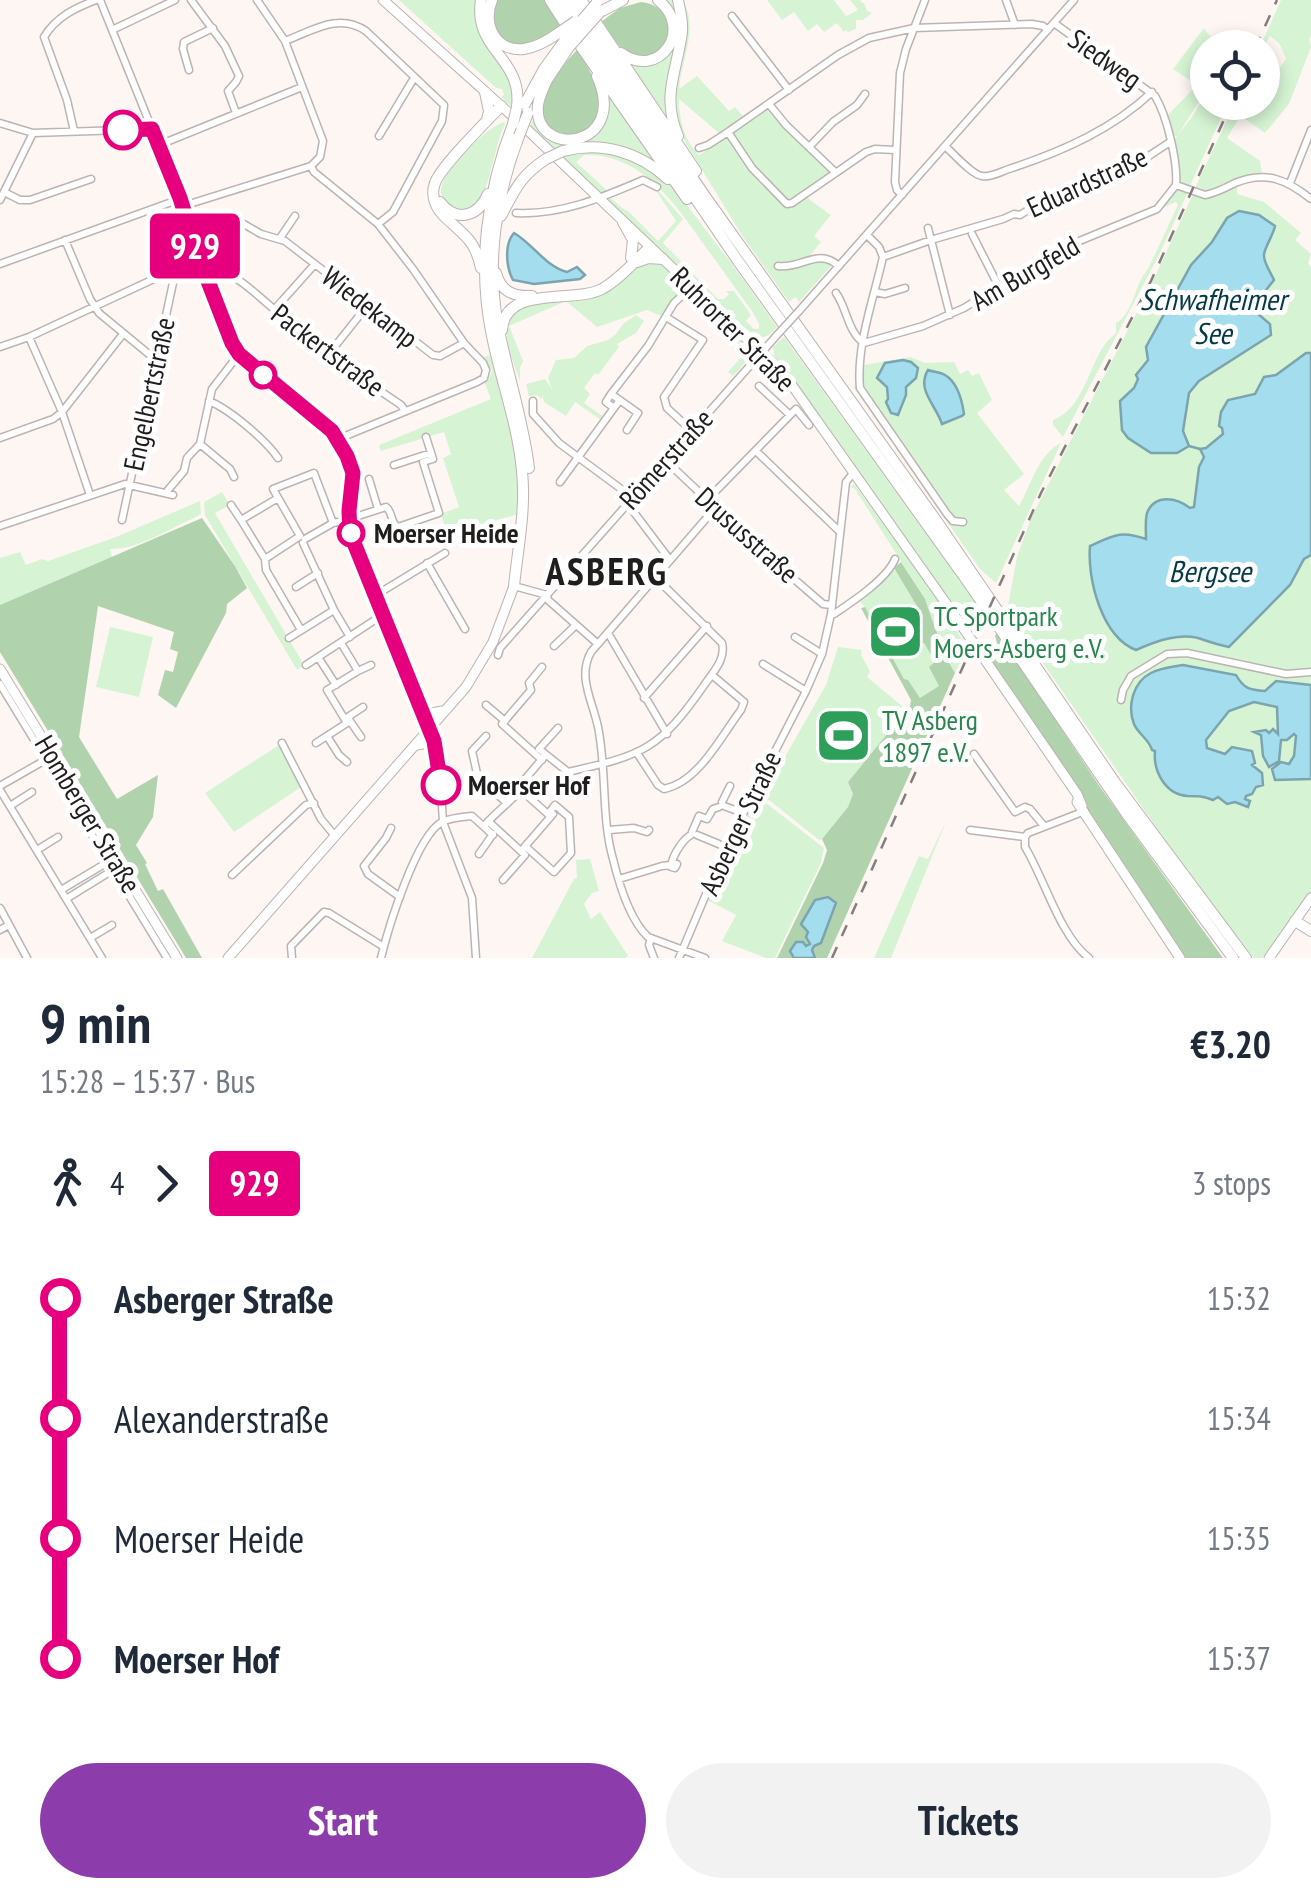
<!DOCTYPE html>
<html lang="en">
<head>
<meta charset="utf-8">
<style>
  :root { --surface:#fff; --page:#f2f2f3; --text:#1f2937; --muted:#747a83; --accent:#8d3cab }
  body { margin:0; font-family:"PT Sans Narrow",sans-serif; background:var(--page); color:var(--text); height:100vh; display:flex; flex-direction:column; font-size:38px; white-space:nowrap }
  * { box-sizing:border-box; margin:0 }
  p { font-size:32px; color:var(--muted) }
  .icon { flex:none; width:55px; height:55px; fill:none; stroke:currentColor; stroke-width:2; stroke-linecap:round; stroke-linejoin:round }
  .map { position:relative; height:958px; overflow:hidden }
  .details { display:flex; flex-direction:column; background:var(--surface); flex:1 }
  .details>* { flex:none }
  .badge { padding:0 20px; border-radius:8px; font-size:35px; line-height:65px }
  .tools { position:absolute; left:1190px; top:30px; display:grid; gap:20px }
  .tools a { display:grid; place-items:center; width:90px; height:90px; border-radius:50%; background:var(--surface); box-shadow:0 5px 15px #0003; font-size:50px }
  .map>.badge { position:absolute; translate:-50% -50%; box-shadow:0 0 0 5px #fff }
  .legs { display:flex; align-items:center; gap:15px; height:110px; padding:0 40px; font-size:32px }
  .legs p { margin-inline-start:auto }
  .summary { display:flex; align-items:center; justify-content:space-between; height:170px; padding:0 40px }
  h1 { font-size:55px; font-weight:800; line-height:75px }
  .button { display:flex; gap:20px; margin-top:auto; padding:20px 40px }
  .button a { flex:1; height:115px; border-radius:60px; background:var(--accent); color:#fff; font-size:40px; font-weight:800; line-height:115px; text-align:center }
  .button a+a { background:var(--page); color:var(--text) }
  ul { padding:0 40px; list-style:none }
  li { display:flex; align-items:center; gap:35px; height:120px; font-size:38px }
  li i { display:grid; place-items:center; width:15px; height:100%; margin:0 12px; background:currentColor }
  li i::after { content:''; width:25px; height:25px; margin:-12px; border:8px solid; border-radius:50%; background:var(--surface) }
  li p { margin-inline-start:auto }
  li:first-child i { background:linear-gradient(#0000 50%,currentColor 0) }
  li:last-child i { background:linear-gradient(currentColor 50%,#0000 0) }
  .map>svg:first-child { display:block }
  .green { fill:#d6f4d4; fill-rule:evenodd }
  .forest { fill:#b0d3ae }
  .water { fill:#a4ddee; stroke:#7ca4af; stroke-width:2.5 }
  .lines { fill:none; stroke-linecap:round; stroke-linejoin:round }
  .stream { stroke:#7ca4af; stroke-width:2.5 }
  .minor-casing { stroke:#bcb4b2; stroke-width:9 }
  .major-casing { stroke:#bcb4b2; stroke-width:11 }
  .highway-casing { stroke:#bcb4b2; stroke-width:12 }
  .minor { stroke:#fff; stroke-width:6 }
  .major { stroke:#fff; stroke-width:9 }
  .highway { stroke:#fff; stroke-width:10 }
  .rail { stroke:#847f7e; stroke-width:2.5; stroke-dasharray:12 12; stroke-linecap:butt }
  .minor-bridge-casing { stroke:#bcb4b2; stroke-width:9; stroke-linecap:butt }
  .highway-bridge-casing { stroke:#bcb4b2; stroke-width:12; stroke-linecap:butt }
  .minor-bridge { stroke:#fff; stroke-width:6 }
  .highway-bridge { stroke:#fff; stroke-width:10 }
  .line-1-casing { stroke:#fff; stroke-width:22 }
  .line-1 { stroke:#e6007e; stroke-width:15 }
  .stop-1-dot { fill:#fff; stroke:#e6007e; stroke-width:5 }
  .labels { text-anchor:middle; stroke-width:10; stroke-linejoin:round; paint-order:stroke }
  .street-label { font-size:28px; fill:#201e1d; stroke:#fff }
  .stop-label { font-size:28px; font-weight:bold; fill:#201e1d; stroke:#fff; text-anchor:start }
  .leisure-label { font-size:28px; fill:#27864d; stroke:#fff; text-anchor:start }
  .water-label { font-size:30px; font-style:italic; fill:#043a46; stroke:#fff }
  .district-label { font-size:38px; font-weight:bold; letter-spacing:2.5px; fill:#201e1d; stroke:#fff }
</style>
</head>
<body>
<div class="map">
<svg width="1311" height="958" viewBox="0 0 1311 958">
  <rect width="100%" height="100%" fill="#fef6f3"/>
  <path class="green" d="M399,0H478C478,11 477,23 480,33C490,63 518,69 512,107L501,97L504,95L502,89L496,88Z
    M662,0H677L680,29L668,81L675,133L624,59L674,40Z
    M682,0C700,25 681,61 679,89L697,76L729,111L735,107L743,116L720,134L679,99C679,120 684,140 699,155L728,137L753,173L782,204L806,197L831,215L814,236L821,242L807,259H824L833,264L799,302L795,297L789,302L743,237L685,142L675,120L673,93Z
    M767,0H834L846,16L858,10L850,0H860L862,3H864L867,11L872,13L863,20H856V29L848,32L846,30L844,32L837,23L824,32L817,24L808,31L794,12L782,20Z
    M1281,0H1311V36L1309,39L1311,47L1289,104L1265,133L1241,116L1250,103L1262,102L1263,87L1269,79H1272L1286,59L1280,44L1270,36L1263,48L1260,47Z
    M1204,28L1208,34L1225,47L1208,48L1207,89L1177,136L1192,117L1207,92L1208,102L1228,103L1189,188L1180,183L1179,170L1173,142L1177,136H1172L1167,116L1197,85L1173,69Z
    M602,82L665,173L614,148L555,151L530,127L535,116Z
    M1235,103H1248L1227,138L1260,161L1262,173C1237,176 1218,196 1194,190Z
    M769,108L831,171L789,202L754,168L732,135L733,131Z
    M504,122L505,124L500,136L484,195L480,203L462,213L444,201C441,194 440,193 442,185C446,167 487,127 504,122Z
    M603,151C630,157 654,169 674,188L737,271L777,327L769,335L761,338L747,330L608,201L609,197L613,196L611,198L622,208L628,211L658,241L676,221L653,186L656,188L683,219L663,243L718,299H724L729,294L726,291H734L751,315L746,321L754,329H759V324L752,311C736,289 721,268 705,246C676,205 642,153 584,155L576,162L610,193L601,194L562,157L572,153Z
    M1237,186V194L1264,202L1301,233L1295,240L1311,254L1308,263L1311,267V891L1262,958H1254L1189,875L1007,611L1017,557L1031,518L1152,283L1193,194C1209,201 1222,193 1237,186ZM1227,218L1266,246L1264,257L1274,280L1262,295L1257,313L1270,335L1199,381L1189,393L1183,431L1152,453C1121,434 1122,436 1120,401L1134,388L1141,366L1148,360L1146,346L1191,265L1212,242Z
    M1177,189L1188,192L1158,257L1063,437L1053,425V420C1089,407 1088,353 1116,333V323C1134,313 1134,284 1148,269L1178,205L1176,202L1164,207Z
    M642,262L662,265L745,344L750,357L733,376L728,372L742,356L737,342L685,290L664,317L647,310L597,327L566,301L509,326L523,361L520,368V381L508,348L506,324L520,305L593,296Z
    M636,315L644,321L636,333L617,344L619,347L598,375L595,373L584,388L590,394L584,403L604,417L601,420L575,402L566,416L544,402L542,394V399L536,395L529,396L526,384L545,379L552,389L548,378L556,360L574,358L587,346L608,340L615,335L623,324Z
    M784,337L973,598L982,613L973,633L800,390L775,361L773,347Z
    M492,354L513,438L518,469L520,514L447,533L441,514L459,507L443,458L451,454L444,432L381,451L379,445L491,399L484,381L489,379L492,370L482,358Z
    M864,354V365L910,357L925,363L954,362L960,374L968,370L972,376L979,373L992,400L977,413L1024,474L1004,490L1019,506C1031,486 1038,454 1061,443L996,583L980,569L854,388Z
    M854,484L922,576L967,647L955,673L945,656L925,599L855,489L850,487Z
    M222,492L230,505L215,513L304,665L297,670L205,515L204,502Z
    M200,501L201,514L192,519C167,530 137,550 110,549L112,557L0,605V558L20,552L26,565L42,559L48,561L116,537Z
    M895,570L921,613L907,621L920,645L924,643L935,663L940,686L920,698L908,681L904,680L865,607L858,600Z
    M110,627L153,637L139,697L96,687Z
    M838,647L862,650L861,655L870,671L867,677L907,710L848,782L853,794L848,807L822,839L819,840L769,800L766,803L824,848L821,863L775,958H766L722,941L736,915L709,901L708,902L772,760L784,766L786,755L826,685Z
    M282,743L304,785L234,832L205,793Z
    M947,819L891,958H874L919,856L928,859Z
    M590,859L599,891L592,893L584,904L591,919L600,912L628,956L625,958H532L574,879L577,878L576,860Z"/>
  <path class="forest" d="M497,0H546L563,25C545,40 502,60 494,24C492,15 492,9 497,0Z
    M641,2C690,8 665,72 628,53C617,47 610,31 602,21L620,8Z
    M577,50C589,68 611,102 593,124C588,130 579,133 572,137C567,135 561,135 556,133C522,115 561,66 577,50Z
    M202,518L235,566L247,588L227,604L226,613L176,708L158,695L165,670L173,672L178,652L170,649L174,632L98,606L79,737L117,799L158,775L153,817L136,845L147,863L145,864L158,891L163,889L202,958H186L0,652V605Z
    M901,562L925,599L945,656L955,673L827,958H777L823,863L827,850L822,839L848,807L853,794L848,782L910,706L911,700L861,608L865,607L904,679L908,680L920,698L939,686L929,667L935,662L924,643L919,645L906,621L921,613L894,568Z
    M997,632L1100,787L1223,958H1184L987,653L989,649L994,651L998,646L995,636Z"/>
  <path class="water" d="M1239,211L1259,215L1275,226C1273,236 1263,250 1264,256C1264,263 1271,273 1274,280L1262,295L1257,313L1270,324L1271,335L1199,381L1189,393L1183,431L1189,446L1177,453H1151L1128,438L1122,430L1120,401L1134,388L1138,379L1136,375L1148,360L1146,347L1191,265L1212,242L1227,218Z
    M514,233C533,244 545,266 567,272L577,267L585,275L580,279L534,284L513,280C506,267 504,244 514,233Z
    M1306,353H1311V555L1304,559L1290,585L1229,647C1219,645 1213,643 1204,640C1183,631 1156,641 1136,650C1102,637 1087,579 1090,546C1114,535 1121,530 1146,539C1146,532 1145,520 1147,513C1155,493 1177,498 1190,508L1194,507L1199,467L1204,457L1200,449L1206,448L1223,434L1222,428L1219,426L1221,412L1228,400L1255,394L1264,377L1276,375Z
    M903,360L911,362L918,368L916,378L906,387V395L898,415L891,413L886,402L888,399L887,387L877,378L885,363Z
    M928,370C933,372 940,372 945,375C957,382 962,400 964,414L962,416L942,424C936,405 916,390 928,370Z
    M1183,665L1236,675C1244,689 1250,690 1265,691L1276,681L1311,685V779L1275,780L1272,769L1281,762L1289,764L1294,756L1296,736L1294,734L1287,740H1281L1279,761L1269,767L1263,756L1261,735L1254,732L1266,730L1269,733L1273,729L1278,734L1277,707L1254,702L1229,711L1206,740L1207,748L1225,754L1232,747L1252,751L1255,763L1252,765L1262,773L1263,785L1256,787L1252,794L1246,796L1245,799L1250,801L1248,807L1235,802L1227,804L1218,797L1213,800C1203,796 1199,796 1188,796C1166,795 1153,772 1155,751L1152,750C1149,739 1138,734 1134,724C1127,706 1133,682 1151,673C1160,668 1173,667 1183,665Z
    M828,897L836,903L821,943L814,946L812,950L815,958H794L790,951L796,942H803L806,946L810,944L806,937L808,932L801,924L815,900Z"/>
  <g class="lines">
    <path class="stream" d="M1189,446L1200,449"/>
    <defs>
      <path id="minor" d="M100,0L179,196L199,258L232,343L239,354L332,431C366,470 344,491 351,533L434,741L440,775L443,822L472,898L476,958
        M191,0L225,46L239,76L236,82L228,91L236,113
        M1006,0L1015,25
        M732,16L789,90
        M1054,23L1155,96C1167,116 1178,162 1176,185
        M112,30L175,0
        M285,41C312,31 339,12 366,31L444,105L442,121L393,212L378,224
        M189,70L183,49L184,42L213,28
        M769,104L786,125L835,172
        M0,123L33,133L152,129
        M74,131L67,100L44,37C56,17 75,8 96,0
        M728,132L752,168L787,204L792,203L866,152L875,149L895,150
        M379,136L414,78
        M159,145L302,87
        M945,146C953,153 972,175 982,176C991,178 1004,170 1012,168C1063,151 1113,129 1152,92
        M809,147L833,122L857,105L865,94
        M699,148L708,145L728,132L838,55L869,38L914,28L1032,24L1043,26L1048,30
        M311,166L314,172L378,224L413,269L464,343L483,363L486,370L484,378L477,382L338,439
        M1290,183L1311,130
        M1176,185L1205,195C1216,193 1225,188 1235,183C1266,170 1287,180 1311,199
        M4,192L20,200H30L91,179
        M902,195L897,190L895,182L900,73L906,49L925,0
        M0,200L33,133
        M183,206L311,166L320,157L323,141L285,41L257,0
        M516,213C562,215 601,198 643,180L657,187
        M242,223L261,234L285,241L433,355L440,356L464,343
        M928,228L950,315
        M972,234L999,287
        M867,235L879,247L883,257C874,298 856,345 860,388L947,514L953,521L963,522
        M280,238L295,216
        M65,240L90,299L99,313L156,360
        M883,257L931,240L1003,219L1014,214L1020,215L1028,210L1079,192L1107,179L1135,165L1170,142
        M0,264L180,199
        M778,266C803,269 817,247 839,266
        M875,292L885,294L905,288
        M836,293C847,308 848,333 864,343
        M274,310L315,264
        M799,311L1074,0
        M666,317L703,340L664,397L667,408L691,430
        M29,337L62,412L90,495
        M864,343L923,326L964,308L1060,249L1157,209L1176,185
        M0,347L29,337L199,258C248,277 282,321 324,352C349,371 375,387 401,405L405,411
        M328,355L367,306
        M759,386L790,415
        M611,394L648,346L674,303L686,292
        M620,400L614,408L606,402L611,394L638,413L627,430
        M209,401C229,409 266,440 278,458
        M533,401V414L559,443L632,497
        M0,438L53,419L62,412L123,334
        M756,451L840,532
        M665,460L765,554L823,604L831,605
        M394,465L431,453
        M234,477L230,469L200,444L212,389L239,354
        M369,479L378,509
        M560,482L614,408
        M168,494V490L184,471L187,458L200,444
        M278,498L241,520L265,559L300,536
        M631,500L633,511L670,560
        M707,500L796,409L809,425
        M231,505L241,520
        M349,519L386,507C393,512 390,523 398,527L439,513L423,462L433,459L426,437
        M122,520L176,269
        M0,526L125,484L173,495
        M300,536L273,489L314,473L333,523
        M305,539L333,523L349,520
        M303,543L334,610L350,637
        M265,559L266,570L301,630
        M427,563L465,629
        M514,586L547,595L548,600L598,644
        M296,587L318,573
        M376,595L445,553
        M831,614H834C852,602 887,579 895,559
        M608,633L667,734
        M795,637L822,654
        M289,638L334,610
        M554,646L576,625
        M498,655L500,648L777,335
        M318,657L336,685
        M763,664L806,691
        M306,665L384,614
        M358,671L371,665
        M0,684L167,958
        M644,698L707,626
        M1121,700L1123,690L1131,676L1167,654L1187,653L1286,674L1311,672
        M486,705L505,721
        M350,721L348,717L363,707
        M348,722L350,721L361,737
        M327,736L339,755L347,762
        M486,736L472,751L478,778L507,803
        M282,743L321,819L335,836
        M316,743L347,723L327,690L358,671L341,643
        M539,749L568,772C644,755 660,749 705,684C714,671 726,659 722,643L655,577
        M539,749L558,728
        M637,753L658,785L664,789C699,782 721,736 741,710L744,702L712,675
        M974,754L1015,812L1025,807L1030,809L1044,826
        M542,760L502,724L531,690L529,683L542,667
        M0,786L47,759
        M0,790L102,958
        M521,790L550,816
        M722,802L730,786
        M10,806L32,792
        M724,806L743,813
        M488,821L525,855
        M484,826C496,812 509,803 521,790L520,785L543,758
        M391,828L386,838L364,866L368,874L400,897
        M609,830L634,828L647,832L649,830
        M970,830L1025,837L1028,833L1085,811
        M692,832L699,816L707,819L713,809L719,807
        M697,835L726,847
        M1025,837V847C1045,880 1060,936 1089,958
        M525,846L554,872L571,853L569,817L555,805L548,814
        M37,850L58,837
        M521,851L553,814
        M479,854L493,834
        M672,862C674,854 683,839 691,835
        M672,862L677,864L675,868L671,867Z
        M232,875L306,805L314,803
        M619,879L662,866L670,865
        M503,880L525,855
        M61,890L108,862
        M66,899L113,870
        M0,908L27,958
        M0,930L9,925
        M90,938L112,925
        M651,938L649,945L654,958
        M292,958L291,946L324,912L329,913L384,947
        M381,958C388,929 416,836 442,822C450,818 463,817 472,816L493,835
        M679,958L726,847L806,691L822,654L831,614L846,482L854,472
        M705,958L648,937C629,919 619,884 613,859C601,817 607,770 598,727C593,702 577,677 591,652L710,514L713,506"/>
      <path id="major" d="M383,0L518,121L784,374L955,616L1077,794L1082,806
        M0,669L177,958
        M422,709L432,713L442,711
        M417,745L428,743L436,749
        M1077,802L1180,958
        M228,958L466,687L493,642L514,586
        M1269,958L1311,898"/>
      <path id="highway" d="M481,0C473,51 523,57 517,107
        M492,0C482,24 495,52 524,49C538,47 549,40 560,32
        M550,0L570,31
        M560,0L738,261L968,582L1126,813L1233,958
        M571,0L707,199L938,523L1114,781L1246,958
        M581,0L696,171
        M600,12L623,0
        M581,47L687,199
        M621,53C659,81 695,29 658,0
        M546,82C543,89 539,97 538,105C532,159 630,150 597,76
        M543,86L569,47
        M485,92L489,111L487,120
        M521,111L544,69L565,40
        M513,124C487,191 477,265 492,336C501,381 518,425 522,471C526,510 518,547 514,586
        M519,136C496,196 486,262 498,325C507,373 523,419 529,468
        M678,136C661,95 677,72 682,32C683,21 680,11 678,0
        M563,151C602,141 639,152 668,179
        M440,202C456,223 478,217 488,194
        M501,216C515,190 520,176 546,159
        M623,222L633,240L631,258
        M637,262L648,258L663,259
        M481,268C475,240 465,236 446,218C436,209 430,196 435,183C441,166 486,122 501,106
        M496,273C501,292 514,297 532,296
        M502,330C505,284 573,304 602,289C620,279 635,261 650,247
        M1295,921L1311,931"/>
    </defs>
    <use href="#minor" class="minor-casing"/>
    <use href="#major" class="major-casing"/>
    <use href="#highway" class="highway-casing"/>
    <use href="#minor" class="minor"/>
    <use href="#major" class="major"/>
    <use href="#highway" class="highway"/>
    <path class="rail" d="M1255,48L1277,0
      M832,958L1041,493L1151,281L1232,102"/>
    <defs>
      <path id="minor-bridge" d="M777,335L799,311"/>
      <path id="highway-bridge" d="M560,32L576,21
        M565,40L596,4
        M569,47L600,12
        M513,124L517,107
        M519,136L528,113
        M546,159L563,151"/>
    </defs>
    <use href="#minor-bridge" class="minor-bridge-casing"/>
    <use href="#highway-bridge" class="highway-bridge-casing"/>
    <use href="#minor-bridge" class="minor-bridge"/>
    <use href="#highway-bridge" class="highway-bridge"/>
  </g>
  <g class="lines">
    <defs>
      <path id="line-1" d="M123,130L152,129L180,198L199,258L232,343L239,354L252,365L332,431L347,456L353,473L349,511L350,533L434,741L441,785"/>
    </defs>
    <use href="#line-1" class="line-1-casing"/>
    <use href="#line-1" class="line-1"/>
  </g>
  <defs>
    <symbol id="stadium-square" viewBox="-11 -11 22 22"><rect x="-9" y="-9" width="18" height="18" rx="4" fill="#2e9e5b" stroke="#fff"/><path d="M0-5a6.5 5 0 1 0 0 10a6.5 5 0 1 0 0-10ZM-3.5-1.8h7v3.6h-7Z" fill="#fff"/></symbol>
  </defs>
  <g fill-rule="evenodd">
    <use href="#stadium-square" x="864" y="600" width="63" height="63"/>
    <use href="#stadium-square" x="812" y="704" width="63" height="63"/>
  </g>
  <g class="stop-1-dot">
    <circle cx="123" cy="130" r="18"/>
    <circle cx="263" cy="375" r="12"/>
    <circle cx="351" cy="533" r="12"/>
    <circle cx="441" cy="785" r="18"/>
  </g>
  <g class="labels">
    <g class="street-label">
      <text transform="translate(1105 59) rotate(35)" y="10">Siedweg</text>
      <text transform="translate(1087 182) rotate(-25)" y="10">Eduardstraße</text>
      <text transform="translate(1025 273) rotate(-30)" y="10">Am Burgfeld</text>
      <text transform="translate(370 307) rotate(38)" y="10">Wiedekamp</text>
      <text transform="translate(733 329) rotate(45)" y="10">Ruhrorter Straße</text>
      <text transform="translate(328 350) rotate(37)" y="10">Packertstraße</text>
      <text transform="translate(149 394) rotate(-78)" y="10">Engelbertstraße</text>
      <text transform="translate(666 459) rotate(-48)" y="10">Römerstraße</text>
      <text transform="translate(747 535) rotate(42)" y="10">Drususstraße</text>
      <text transform="translate(88 814) rotate(59)" y="10">Homberger Straße</text>
      <text transform="translate(740 823) rotate(-65)" y="10">Asberger Straße</text>
    </g>
    <g class="stop-label">
      <text x="374" y="543">Moerser Heide</text>
      <text x="468" y="795">Moerser Hof</text>
    </g>
    <g class="leisure-label">
      <text x="934" y="626">TC Sportpark<tspan x="934" dy="32">Moers-Asberg e.V.</tspan></text>
      <text x="882" y="730">TV Asberg<tspan x="882" dy="32">1897 e.V.</tspan></text>
    </g>
    <g class="water-label">
      <text x="1213" y="310">Schwafheimer<tspan x="1213" dy="34">See</tspan></text>
      <text x="1210" y="582">Bergsee</text>
    </g>
    <g class="district-label">
      <text x="607" y="585">ASBERG</text>
    </g>
  </g>
</svg>
<div class="tools">
<a><svg class="icon" aria-label="locate" viewBox="0 0 24 24"><circle cx="12" cy="12" r="6"/><path d="M12 2v4M12 18v4M2 12h4M18 12h4"/></svg></a>
</div>
<b class="badge" style="left:195px;top:246px;background:#e6007e;color:#fff">929</b>
</div>
<section class="details">
<div class="summary"><div><h1>9 min</h1><p>15:28 – 15:37 · Bus</p></div><b>€3.20</b></div>
<div class="legs"><svg class="icon" aria-label="walk" viewBox="0 0 24 24"><circle cx="13" cy="4" r="2"/><path d="M13 8l-2 6 4 7M11 14l-3 7M7 12l3-4h3l4 4"/></svg>4<svg class="icon" aria-label="forward" viewBox="0 0 24 24"><path d="M9 5l7 7-7 7"/></svg><b class="badge" style="background:#e6007e;color:#fff">929</b><p>3 stops</p></div>
<ul>
<li><i style="color:#e6007e"></i><b>Asberger Straße</b><p>15:32</p></li>
<li><i style="color:#e6007e"></i><span>Alexanderstraße</span><p>15:34</p></li>
<li><i style="color:#e6007e"></i><span>Moerser Heide</span><p>15:35</p></li>
<li><i style="color:#e6007e"></i><b>Moerser Hof</b><p>15:37</p></li>
</ul>
<div class="button"><a>Start</a><a>Tickets</a></div>
</section>
</body>
</html>
